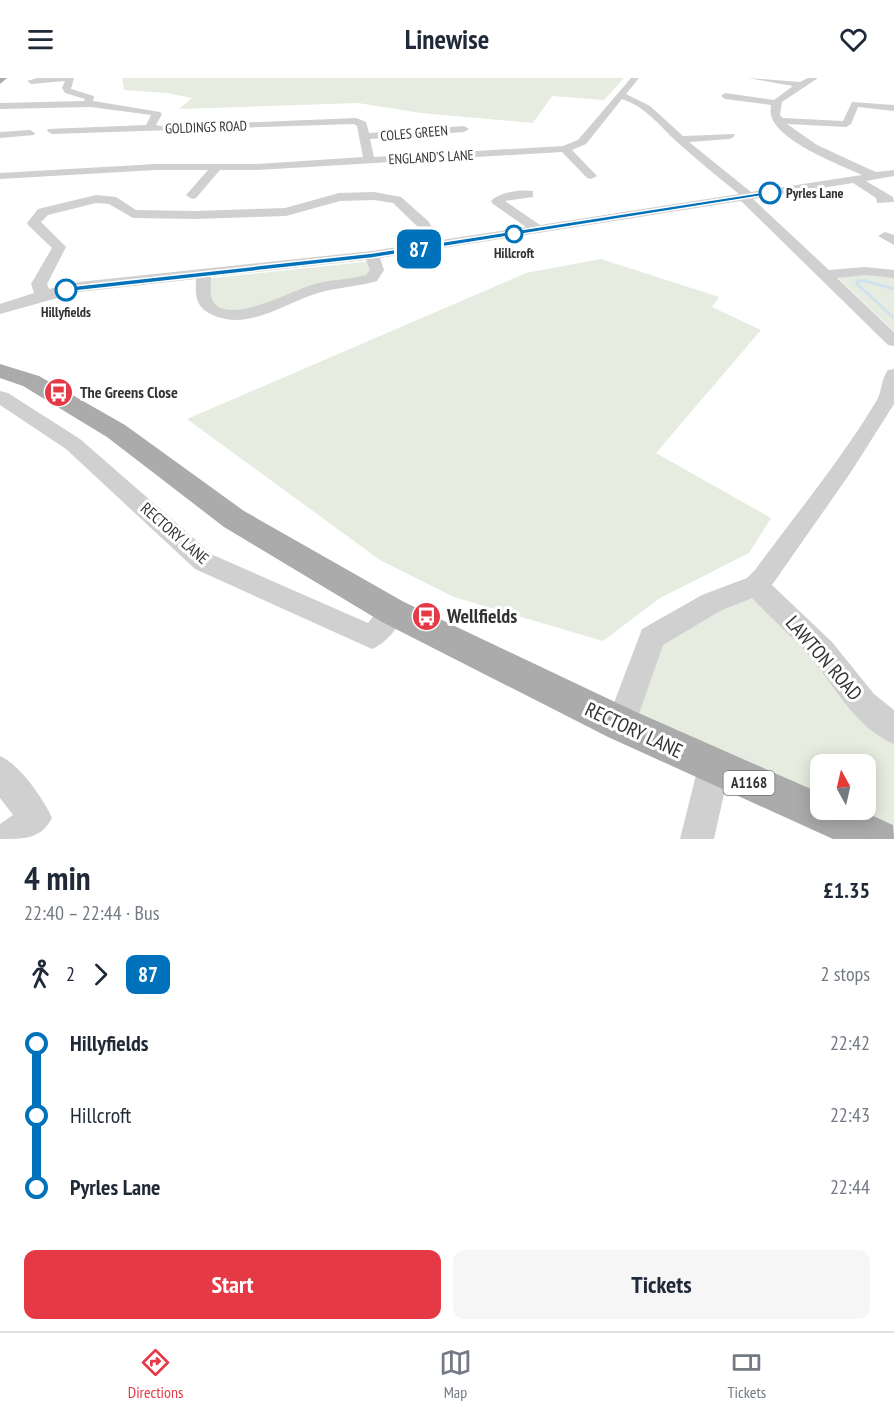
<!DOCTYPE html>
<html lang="en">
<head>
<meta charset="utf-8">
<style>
  :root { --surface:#fff; --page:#f6f6f7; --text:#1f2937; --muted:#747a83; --line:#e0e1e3; --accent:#e63946 }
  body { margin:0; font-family:"PT Sans Narrow",sans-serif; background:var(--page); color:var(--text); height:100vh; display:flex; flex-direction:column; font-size:22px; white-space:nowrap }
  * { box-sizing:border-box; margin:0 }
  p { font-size:20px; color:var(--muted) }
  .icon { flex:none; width:33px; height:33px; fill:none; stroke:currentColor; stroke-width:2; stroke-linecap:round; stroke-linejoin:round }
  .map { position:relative; height:761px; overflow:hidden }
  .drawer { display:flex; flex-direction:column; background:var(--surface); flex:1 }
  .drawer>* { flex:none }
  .badge { padding:0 12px; border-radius:9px; font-size:21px; line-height:39px }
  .needle { width:39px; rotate:352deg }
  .buttons { position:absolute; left:810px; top:676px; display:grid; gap:12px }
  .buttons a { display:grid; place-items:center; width:66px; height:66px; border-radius:12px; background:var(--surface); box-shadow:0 3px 15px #0003; font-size:30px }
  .map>.badge { position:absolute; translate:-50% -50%; box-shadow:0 0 0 3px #fff }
  .legs { display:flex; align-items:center; gap:9px; height:66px; padding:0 24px; font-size:20px }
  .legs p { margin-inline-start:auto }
  .headline { display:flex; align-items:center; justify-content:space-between; height:102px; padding:0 24px }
  h1 { font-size:33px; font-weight:600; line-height:45px }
  .action { display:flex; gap:12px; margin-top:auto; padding:12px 24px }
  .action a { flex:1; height:69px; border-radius:12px; background:var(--accent); color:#fff; font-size:24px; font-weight:600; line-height:69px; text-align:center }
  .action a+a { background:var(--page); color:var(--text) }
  ul { padding:0 24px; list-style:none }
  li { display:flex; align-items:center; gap:21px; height:72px; font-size:22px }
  li i { display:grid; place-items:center; width:9px; height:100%; margin:0 8px; background:currentColor }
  li i::after { content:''; width:15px; height:15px; margin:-8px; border:4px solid; border-radius:50%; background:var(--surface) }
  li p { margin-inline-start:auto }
  li:first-child i { background:linear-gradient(#0000 50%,currentColor 0) }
  li:last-child i { background:linear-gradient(currentColor 50%,#0000 0) }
  header { display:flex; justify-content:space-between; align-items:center; height:78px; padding:0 24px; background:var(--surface); font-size:27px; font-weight:600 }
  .dock { display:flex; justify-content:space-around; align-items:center; height:84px; border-top:2px solid var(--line); background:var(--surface); font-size:16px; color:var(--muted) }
  .dock a { display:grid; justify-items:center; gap:3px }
  .dock .current { color:var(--accent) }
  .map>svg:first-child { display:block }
  .green { fill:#e6ecdf }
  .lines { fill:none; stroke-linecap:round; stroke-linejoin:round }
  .stream { stroke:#cfe2ee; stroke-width:3 }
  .minor { fill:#d0d0d0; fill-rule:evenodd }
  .major { fill:#ababab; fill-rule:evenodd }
  .line-1 { fill:#0072bc; stroke:#fff; stroke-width:1.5 }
  .stop-1-dot { fill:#fff; stroke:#0072bc; stroke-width:3 }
  .labels { text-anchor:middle; stroke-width:6; stroke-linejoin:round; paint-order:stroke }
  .far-street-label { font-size:14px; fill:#333; stroke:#fff }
  .far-stop-label { font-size:14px; font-weight:bold; fill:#333; stroke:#fff }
  .shield { fill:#fff; stroke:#707070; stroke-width:1.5 }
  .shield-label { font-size:15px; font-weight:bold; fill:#333 }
  .poi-label { font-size:16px; font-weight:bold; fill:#333; stroke:#fff; text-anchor:start }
  .street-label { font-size:16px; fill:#333; stroke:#fff }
  .near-poi-label { font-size:20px; font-weight:bold; fill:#333; stroke:#fff; text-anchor:start }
  .near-street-label { font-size:20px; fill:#333; stroke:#fff }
</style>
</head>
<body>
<header><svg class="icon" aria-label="menu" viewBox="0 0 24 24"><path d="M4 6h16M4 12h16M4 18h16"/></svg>Linewise<svg class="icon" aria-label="heart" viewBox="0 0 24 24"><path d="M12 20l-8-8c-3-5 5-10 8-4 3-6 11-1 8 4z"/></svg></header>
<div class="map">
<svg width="894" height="761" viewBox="0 0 894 761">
  <rect width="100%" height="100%" fill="#fff"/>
  <path class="green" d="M122,0H624L604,22L552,18L533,45L421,35L358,25L179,31L192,20L167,15L124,12Z
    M601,181L719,219L712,229L761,252L656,375L771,440L749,475L660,520L603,563L454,519L380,482L187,341L526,195Z
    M373,183L372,200L316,210L250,236L211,230L204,201Z
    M868,195L894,198V253L838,200Z
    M763,514L894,651V758L833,732H866V687H820V727L717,683L631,642L660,566L717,531Z"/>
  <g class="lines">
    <path class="stream" d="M894,211L866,203H857V206L894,240"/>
    <path class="minor" d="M37,0H74L71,11L94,18L93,23L160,34L162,36L156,47L161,48L356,40L366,44L369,55L464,48L469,51L464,54L370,61L374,79L563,68L578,62L631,0H639L626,16L650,28L683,58L734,56L735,58L730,61L689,64L751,114L862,97C838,86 777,63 771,37C770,34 771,30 771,27L725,21L721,18L725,15L774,22L793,8L748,0L800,4L808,0H818L782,24L780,37L783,40L843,43L852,24L894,27V33L858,29L851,46L846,49L787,46L817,67L869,91L876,94L894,92V98L866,103L893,119L894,124L877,125L876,120L853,105L753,121L829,192L865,189L894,192V200L865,197L837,200L894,254V268L888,267L741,123L380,180L384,192L377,203C358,209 337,209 318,215C284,225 251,252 215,238C196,230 195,220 196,201L79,214L0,236V226L34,215L31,206L52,170L29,148L27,145L38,131L96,117L116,119L136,132L194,133L285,130L339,115L374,114L401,119L428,143L441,162L526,149L493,126L491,123C499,114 521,111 533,113V119L505,123L540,147L739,116C718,99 697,82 677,64C660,48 646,29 622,21L586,66L572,72L597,98L591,101L587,100L562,74L257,92H220L196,120L192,121L186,117L208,92H156L0,101V95L156,86H257L363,79L357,48L354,46L52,56L47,53L48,51L146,47L151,37L91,29L0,31V25L84,23L85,21L65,15L62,10L65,3L31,6L27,3ZM374,122L393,125L418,149L428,164L372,173L79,204L49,211L47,206L66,169L41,144L48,137L96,125L109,126L133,140L194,141L286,138L340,123ZM366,182L370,192L366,197C349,202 329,201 312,207C293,212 219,253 211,218C210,212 211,205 211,199Z
      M30,52L35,55L34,57L0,60V54Z
      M885,154L894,157V167L878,158Z
      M894,291V326L851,394L772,507L832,564L874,616L894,632V666C858,651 837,613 814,583C795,561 772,541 752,520L720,533L663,567L632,656L621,661L610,656L606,646L642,551L702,517L747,500L755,492C796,436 841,382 877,322C882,313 881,301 888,292Z
      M0,313L8,315L80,361L213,477L368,545C378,532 385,520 402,526L406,534C399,548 387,565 372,571L195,491L66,371L0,327Z
      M714,673L725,678L730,689L714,761H680L698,689L703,678Z
      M0,678C19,686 44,721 52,740C41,761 25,761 0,761V746L13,737L0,720Z"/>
    <path class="major" d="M0,0H7L0,6Z
      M0,286L39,298L125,347L244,433L404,524L634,633L820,715V732H860L893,747L894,761H833L608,659L382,544L224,449L107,359L23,308L0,300Z"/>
  </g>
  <path class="line-1" d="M770,113L773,116L372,180L66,214L62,212L66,209L372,175Z"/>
  <defs>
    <symbol id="bus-disc" viewBox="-11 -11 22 22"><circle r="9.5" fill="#e63946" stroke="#fff"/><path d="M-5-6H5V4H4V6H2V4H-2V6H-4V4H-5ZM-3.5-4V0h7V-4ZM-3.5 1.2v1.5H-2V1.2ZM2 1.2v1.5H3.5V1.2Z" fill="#fff"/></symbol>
  </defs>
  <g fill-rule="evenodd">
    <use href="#bus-disc" x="42" y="298" width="33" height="33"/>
    <use href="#bus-disc" x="410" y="522" width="33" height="33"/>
  </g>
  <g class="stop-1-dot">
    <circle cx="770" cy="115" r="10"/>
    <circle cx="514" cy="156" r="8"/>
    <circle cx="66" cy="212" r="10"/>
  </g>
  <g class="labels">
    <g class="far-street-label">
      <text transform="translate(206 49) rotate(-2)" y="5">GOLDINGS ROAD</text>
      <text transform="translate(414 55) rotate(-5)" y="5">COLES GREEN</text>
      <text transform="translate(431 79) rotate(-3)" y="5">ENGLAND'S LANE</text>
    </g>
    <g class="far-stop-label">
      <text x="786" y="120" text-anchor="start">Pyrles Lane</text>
      <text x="514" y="180">Hillcroft</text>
      <text x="66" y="239">Hillyfields</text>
    </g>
    <rect class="shield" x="723.5" y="693" width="51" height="24" rx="4.5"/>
    <g class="shield-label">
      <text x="749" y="710">A1168</text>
    </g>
    <g class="poi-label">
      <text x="80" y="320">The Greens Close</text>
    </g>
    <g class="street-label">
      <text transform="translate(175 455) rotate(41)" y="6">RECTORY LANE</text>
    </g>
    <g class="near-poi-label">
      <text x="447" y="545">Wellfields</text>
    </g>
    <g class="near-street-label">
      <text transform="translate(824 580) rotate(49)" y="7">LAWTON ROAD</text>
      <text transform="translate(634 652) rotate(25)" y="7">RECTORY LANE</text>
    </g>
  </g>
</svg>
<div class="buttons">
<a><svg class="needle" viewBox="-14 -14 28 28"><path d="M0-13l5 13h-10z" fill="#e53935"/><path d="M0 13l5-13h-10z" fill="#747a83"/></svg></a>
</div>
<b class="badge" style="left:419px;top:171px;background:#0072bc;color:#fff">87</b>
</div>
<section class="drawer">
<div class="headline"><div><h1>4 min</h1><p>22:40 – 22:44 · Bus</p></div><b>£1.35</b></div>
<div class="legs"><svg class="icon" aria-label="walk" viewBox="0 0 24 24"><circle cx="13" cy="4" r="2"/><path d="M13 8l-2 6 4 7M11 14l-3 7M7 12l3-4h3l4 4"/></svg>2<svg class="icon" aria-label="forward" viewBox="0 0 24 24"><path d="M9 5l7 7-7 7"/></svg><b class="badge" style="background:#0072bc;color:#fff">87</b><p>2 stops</p></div>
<ul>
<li><i style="color:#0072bc"></i><b>Hillyfields</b><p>22:42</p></li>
<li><i style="color:#0072bc"></i><span>Hillcroft</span><p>22:43</p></li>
<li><i style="color:#0072bc"></i><b>Pyrles Lane</b><p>22:44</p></li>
</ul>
<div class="action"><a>Start</a><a>Tickets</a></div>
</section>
<nav class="dock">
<a class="current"><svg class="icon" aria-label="directions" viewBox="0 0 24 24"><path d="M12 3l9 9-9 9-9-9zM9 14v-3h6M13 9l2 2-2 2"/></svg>Directions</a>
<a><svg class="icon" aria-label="map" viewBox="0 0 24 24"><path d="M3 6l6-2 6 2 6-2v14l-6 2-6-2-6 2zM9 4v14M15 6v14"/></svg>Map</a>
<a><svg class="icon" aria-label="tickets" viewBox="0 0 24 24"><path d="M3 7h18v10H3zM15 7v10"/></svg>Tickets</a>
</nav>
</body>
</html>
